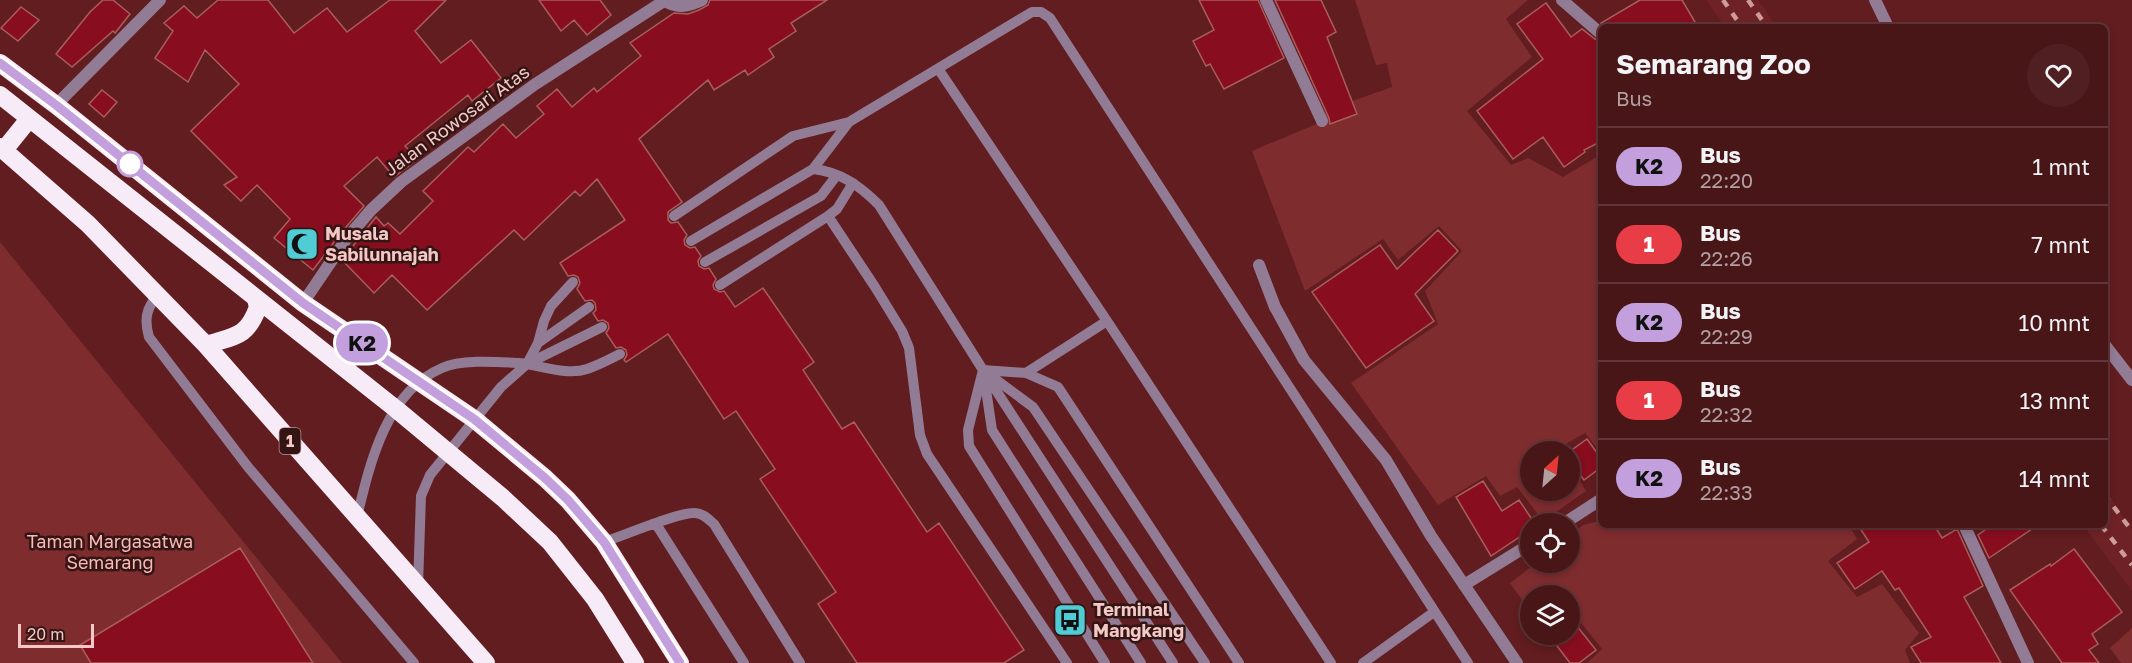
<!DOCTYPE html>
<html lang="id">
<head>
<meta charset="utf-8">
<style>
  :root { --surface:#491618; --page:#501f21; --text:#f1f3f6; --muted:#b19fa2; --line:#613537 }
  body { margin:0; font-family:"Golos Text",sans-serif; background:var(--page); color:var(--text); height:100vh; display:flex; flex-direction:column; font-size:22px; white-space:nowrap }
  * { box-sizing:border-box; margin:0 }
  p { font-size:20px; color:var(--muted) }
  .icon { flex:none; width:33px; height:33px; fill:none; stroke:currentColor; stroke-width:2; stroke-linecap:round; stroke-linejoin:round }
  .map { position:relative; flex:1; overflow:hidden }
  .sheet { position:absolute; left:1598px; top:24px; width:510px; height:504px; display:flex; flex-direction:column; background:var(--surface); border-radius:9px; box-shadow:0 3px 9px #0003,0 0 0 2px var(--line) }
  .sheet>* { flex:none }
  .badge { padding:0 12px; border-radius:20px; font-size:21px; line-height:39px }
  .needle { width:39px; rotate:27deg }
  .controls { position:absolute; left:1520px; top:441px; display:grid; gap:12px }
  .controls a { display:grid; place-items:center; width:60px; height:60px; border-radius:50%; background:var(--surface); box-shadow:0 3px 9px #0003,0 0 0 2px var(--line); font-size:30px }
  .scale { position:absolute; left:18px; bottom:15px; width:76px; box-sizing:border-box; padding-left:6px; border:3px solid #f3c8c6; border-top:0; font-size:16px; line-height:21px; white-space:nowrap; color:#f3c8c6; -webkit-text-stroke:4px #331514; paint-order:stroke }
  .map>.badge { position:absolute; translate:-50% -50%; box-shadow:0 0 0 3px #fff }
  .round { display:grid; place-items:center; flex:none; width:63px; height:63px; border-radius:32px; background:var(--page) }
  .headline { display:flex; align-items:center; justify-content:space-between; height:102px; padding:0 18px }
  h1 { font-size:28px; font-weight:700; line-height:45px }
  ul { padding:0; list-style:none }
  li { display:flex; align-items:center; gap:18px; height:78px; padding:0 18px; border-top:2px solid var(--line) }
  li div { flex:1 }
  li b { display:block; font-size:22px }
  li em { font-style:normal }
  li .badge { min-width:66px; font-weight:700; text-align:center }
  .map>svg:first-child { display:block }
  .built { fill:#6f2226 }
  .green { fill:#7f2c2f }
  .building { fill:#880d1f; stroke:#a95e5c; stroke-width:1.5 }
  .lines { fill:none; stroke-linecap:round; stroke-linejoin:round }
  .lane { stroke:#927c95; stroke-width:10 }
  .street { stroke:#927c95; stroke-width:12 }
  .highway { stroke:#f6ebf7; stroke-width:18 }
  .rail { stroke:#cd9b9b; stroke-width:4.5; stroke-dasharray:8 8; stroke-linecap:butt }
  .line-casing { stroke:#fff; stroke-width:14 }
  .line { stroke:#c3a0dd; stroke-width:9 }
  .stop-dot { fill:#fff; stroke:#c3a0dd; stroke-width:3 }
  .labels { text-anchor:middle; stroke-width:5; stroke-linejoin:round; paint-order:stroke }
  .shield { fill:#331514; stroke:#b99291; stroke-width:1.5 }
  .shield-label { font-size:16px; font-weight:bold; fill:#f3c8c6 }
  .street-label { font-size:18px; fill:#f3c8c6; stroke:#331514 }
  .poi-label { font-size:18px; font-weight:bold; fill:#f3c8c6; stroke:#331514; text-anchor:start }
  .park-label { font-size:18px; fill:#f8b9b6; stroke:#331514 }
</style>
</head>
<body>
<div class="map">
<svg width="2132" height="663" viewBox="0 0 2132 663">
  <rect width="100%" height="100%" fill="#611d20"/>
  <path class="built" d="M1706,0H1758L1777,27H1725Z
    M2105,490L2132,529V591L2083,525H2104Z"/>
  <path class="green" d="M1355,0H1528L1506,19L1532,57L1467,111L1511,165L1528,158L1563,177L1600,155V452L1585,433L1559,448L1561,451L1530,452V490H1569V464L1586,491L1543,521L1517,487L1500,496L1486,476L1438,505L1351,383L1438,324L1425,291L1462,251L1439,226L1398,260L1383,239L1305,291L1252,151L1321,122L1326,112L1344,104L1392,87L1387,63L1376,65Z
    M0,242L342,663H0Z
    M1600,521V525H1849L1857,539L1828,561L1857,597L1882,584L1919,633L1905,650L1910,663H1587L1602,649L1574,614L1569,617V596H1530V611L1510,583L1536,563L1569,562V537L1583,525Z
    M2132,628V663H2121L2110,648Z"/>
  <path class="building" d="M103,0H113L130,14L115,33L113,31L72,67L56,54L90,12Z
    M218,0H268L294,33L327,8L347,32L390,0H446L415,31L441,63L471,40L501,78L472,101L468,95L405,146L418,159L394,177L377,157L344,186L364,206L341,233L313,270L274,238L290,219L257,185L241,201L224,185L237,177L191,131L239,84L205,50L188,82L155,58L173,31L164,23L184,6L197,18Z
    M539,0H600L611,15L587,35L574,20L561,31Z
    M710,0H827L791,23L796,31L769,49L774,57L748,75L745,70L714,90L708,80L639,139L682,202L668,212V220L671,223L678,222L687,235L684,240L685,245L690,248L695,247L701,256L698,261L699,266L704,269L709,268L716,279L713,285L714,289L720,292L724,291L735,307L763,288L814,362L803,370L842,429L854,422L927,532L939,523L1024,650L1004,663H857L818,604L836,592L760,479L775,469L736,411L724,419L668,334L626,362L624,360L627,355L626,350L621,347L616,348L606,333L609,328L608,323L603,320L598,321L593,313L596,310L595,303L592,300L585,301L577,289L580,283L578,277L574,275L568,276L560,263L625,220L597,179L580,196L575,191L524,240L514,230L427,310L392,275L374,293L342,260L376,217L384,226L388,223L400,234L433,201L423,191L468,147L474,152L503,124L516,138L544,114L537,106L557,89L572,107L594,88L597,92L641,56L630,43L674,13L688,14L699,10L708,5Z
    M1199,0H1258L1284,58L1224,89L1210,64L1206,66L1193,41L1214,30Z
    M1275,0H1321L1336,32L1327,37L1357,114L1330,124L1329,118Z
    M1640,0H1682L1698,27H1606L1601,23Z
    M1546,3L1571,37L1582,29L1595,39L1600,41V142L1584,150L1585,152L1564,167L1543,137L1513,159L1477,111L1543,59L1517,24Z
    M21,7L39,20L18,41L1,28Z
    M102,90L117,102L104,117L89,104Z
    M1438,230L1458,251L1415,294L1434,321L1366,368L1312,292L1380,245L1397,269Z
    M1587,439L1600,457V468L1584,480L1569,460V452Z
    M1483,481L1502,511L1519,500L1535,524H1530V530L1491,556L1456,497Z
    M1858,525H1934L1942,538L1957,529L1983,586L1964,597L2001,663H1921L1911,647L1931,637L1899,588L1895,590L1882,571L1855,589L1837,563L1869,542Z
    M1992,525H2038L1989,558L1978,535Z
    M240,548L313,663H91L80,645Z
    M2074,549L2122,612L2092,634L2098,644L2089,650L2099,663H2062L2010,590L2050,564L2051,566Z
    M1569,616L1596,650L1579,663H1570L1548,634H1569Z"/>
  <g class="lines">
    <path class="lane" d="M939,70L1107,321L1331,663
      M813,169L849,122L1032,12H1041L1050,18L1468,663
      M674,216L793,136L849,122
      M828,216L875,287L902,331L909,348L920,435L927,454L1067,663
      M691,241L813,169C841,172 860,186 879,205L983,370L968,430L969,446L1105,663
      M705,262L821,196L837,175
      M720,285L828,216L837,209L853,183
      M158,295C146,308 144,320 149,337L248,467L414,663
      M538,343L589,307
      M527,364L538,343L544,321L551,306L573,282
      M983,370L1026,373L1058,387L1239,663
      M983,370L1033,407L1205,663
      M1026,373L1107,321
      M984,376L992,430L1141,663
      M988,378L1173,663
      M357,517C370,463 386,392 442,368C462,359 498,362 519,363C540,365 567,376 587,369C599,365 610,359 620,354
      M656,524L744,663
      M604,542C625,535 676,513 694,513C703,513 708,519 714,524L800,663
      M418,586L421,496L430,475L501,387L527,364L602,327
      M1363,663L1434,612"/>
    <path class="street" d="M663,0C677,9 687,7 702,0
      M1266,0L1322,121
      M1562,0L1600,33
      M1875,0L1888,27
      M56,105L160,0
      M1259,265L1275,307L1304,360L1386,460L1431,536L1517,663
      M303,303L347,238L371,210L401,182L534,85L664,1
      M2104,344L2132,380
      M1563,524L1600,500
      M1964,525L2028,663
      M1464,585L1530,544"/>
    <path class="highway" d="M0,63L56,105L303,303L474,419L545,478L568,500L604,542L680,663
      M0,95L396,409L503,498L550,542L595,599L635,663
      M0,147L88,224L206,345L486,663
      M4,150L29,119
      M206,345C234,336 247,338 258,307L256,299"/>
    <path class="rail" d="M1723,0L1742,27
      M1748,0L1767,27
      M2104,494L2132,531
      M2101,525L2132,565"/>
  </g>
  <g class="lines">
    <defs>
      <path id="line" d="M0,63L56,105L303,303L474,419L545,478L568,500L604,542L680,663"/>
    </defs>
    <use href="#line" class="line-casing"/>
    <use href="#line" class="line"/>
  </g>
  <defs>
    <symbol id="mosque-square" viewBox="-11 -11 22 22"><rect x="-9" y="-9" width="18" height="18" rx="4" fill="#51ccd5" stroke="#331514"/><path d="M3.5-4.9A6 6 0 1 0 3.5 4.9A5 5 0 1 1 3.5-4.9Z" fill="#111"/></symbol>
    <symbol id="bus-square" viewBox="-11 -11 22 22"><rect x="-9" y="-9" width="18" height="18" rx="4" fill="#51ccd5" stroke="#331514"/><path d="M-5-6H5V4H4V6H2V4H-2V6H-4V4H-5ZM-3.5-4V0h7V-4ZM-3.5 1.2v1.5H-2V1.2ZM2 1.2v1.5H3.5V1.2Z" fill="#111"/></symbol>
  </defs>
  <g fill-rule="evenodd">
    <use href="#mosque-square" x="283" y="225" width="38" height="38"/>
    <use href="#bus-square" x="1051" y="601" width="38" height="38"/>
  </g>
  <circle class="stop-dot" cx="130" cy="164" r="12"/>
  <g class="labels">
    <rect class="shield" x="279.5" y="428" width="21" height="26" rx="4.5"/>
    <g class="shield-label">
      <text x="290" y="447">1</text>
    </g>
    <g class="street-label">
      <text transform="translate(457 121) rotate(-36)" y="6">Jalan Rowosari Atas</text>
    </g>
    <g class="poi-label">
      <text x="325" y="240">Musala<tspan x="325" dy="21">Sabilunnajah</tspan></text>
      <text x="1093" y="616">Terminal<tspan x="1093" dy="21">Mangkang</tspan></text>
    </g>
    <g class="park-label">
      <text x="110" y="548">Taman Margasatwa<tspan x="110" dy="21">Semarang</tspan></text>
    </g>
  </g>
</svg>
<div class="controls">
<a><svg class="needle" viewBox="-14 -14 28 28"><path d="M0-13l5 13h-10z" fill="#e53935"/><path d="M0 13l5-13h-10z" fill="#b19fa2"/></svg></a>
<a><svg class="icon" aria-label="locate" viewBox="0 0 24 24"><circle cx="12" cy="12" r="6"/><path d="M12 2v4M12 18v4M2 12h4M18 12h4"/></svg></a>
<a><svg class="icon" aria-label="layers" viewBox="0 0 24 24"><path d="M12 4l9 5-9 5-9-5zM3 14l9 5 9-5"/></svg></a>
</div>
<div class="scale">20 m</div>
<b class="badge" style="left:362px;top:343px;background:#c3a0dd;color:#111">K2</b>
<section class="sheet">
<div class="headline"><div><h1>Semarang Zoo</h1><p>Bus</p></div><a class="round"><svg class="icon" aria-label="heart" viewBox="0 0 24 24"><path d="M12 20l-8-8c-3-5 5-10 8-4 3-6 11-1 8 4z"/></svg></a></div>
<ul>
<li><span class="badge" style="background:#c3a0dd;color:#111">K2</span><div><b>Bus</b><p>22:20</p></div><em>1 mnt</em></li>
<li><span class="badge" style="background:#e83d46;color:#fff">1</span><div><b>Bus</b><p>22:26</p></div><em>7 mnt</em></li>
<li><span class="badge" style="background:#c3a0dd;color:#111">K2</span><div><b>Bus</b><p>22:29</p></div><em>10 mnt</em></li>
<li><span class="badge" style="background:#e83d46;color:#fff">1</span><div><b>Bus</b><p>22:32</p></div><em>13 mnt</em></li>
<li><span class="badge" style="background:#c3a0dd;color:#111">K2</span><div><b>Bus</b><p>22:33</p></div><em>14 mnt</em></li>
</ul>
</section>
</div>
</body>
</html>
